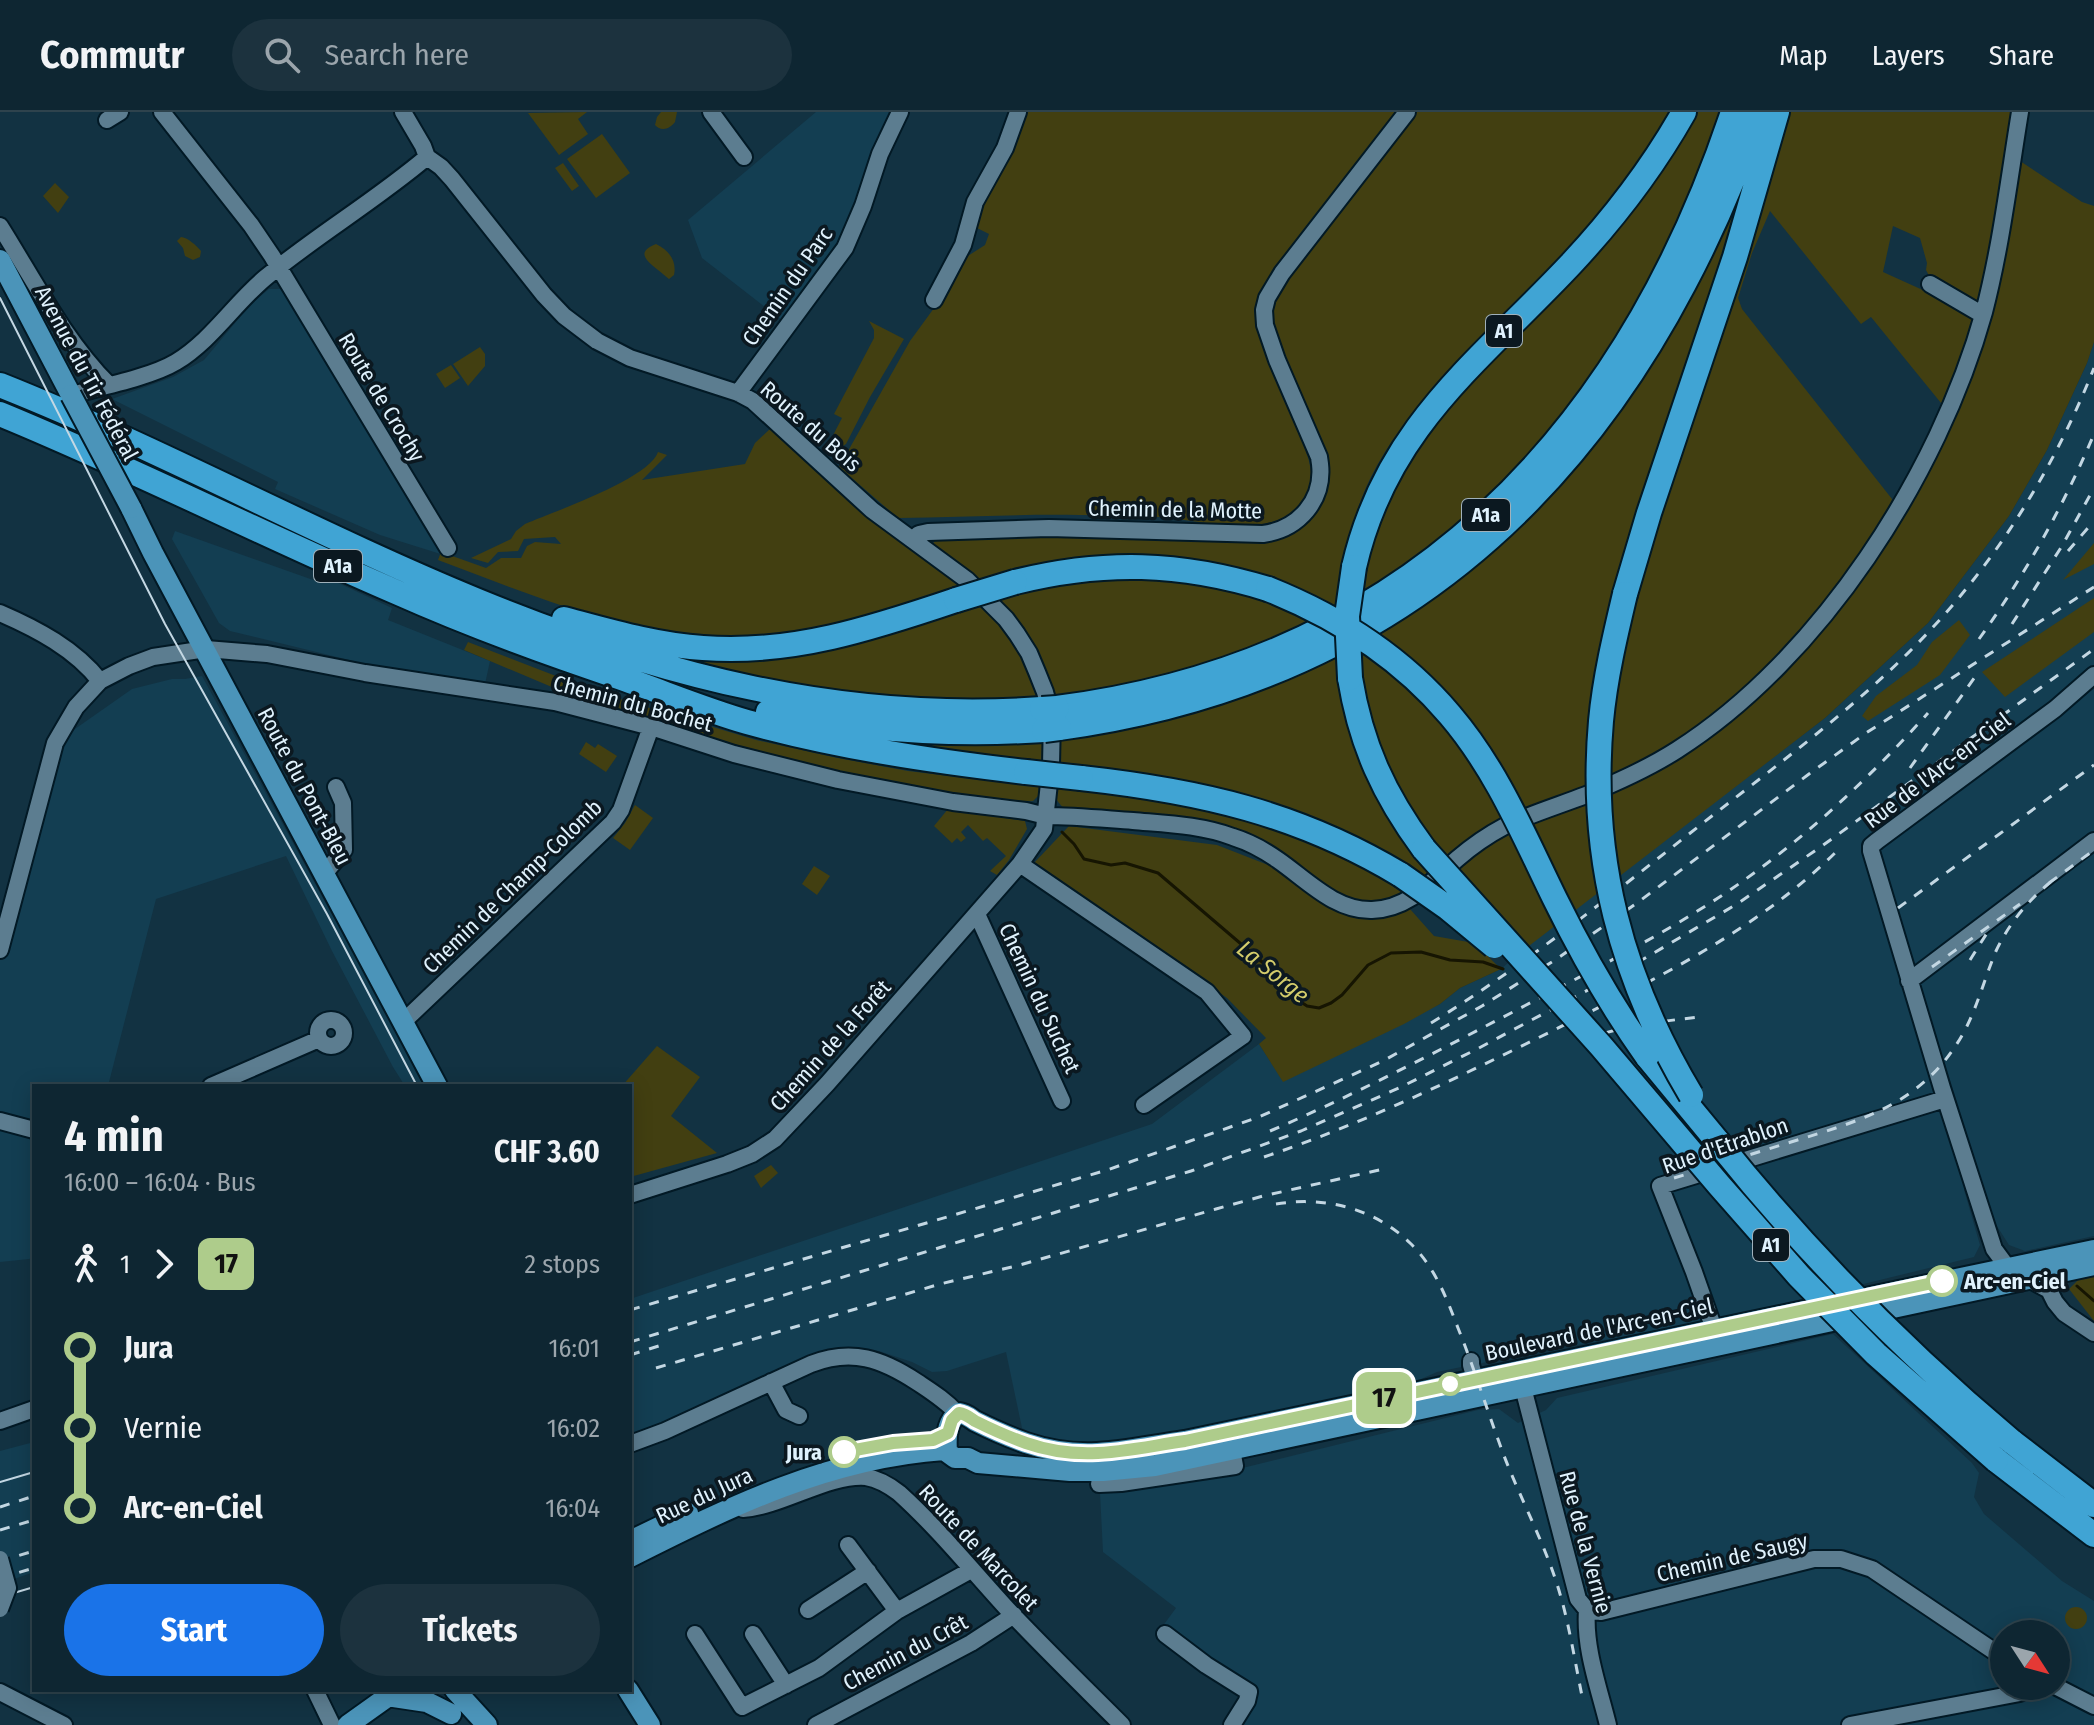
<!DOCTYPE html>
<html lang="en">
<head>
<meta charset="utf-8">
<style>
  :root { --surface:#0e2632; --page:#1c323e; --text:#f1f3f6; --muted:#9ba5ac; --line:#2e434d; --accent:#1a73e8 }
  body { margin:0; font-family:"Fira Sans Condensed",sans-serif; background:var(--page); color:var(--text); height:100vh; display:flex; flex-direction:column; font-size:30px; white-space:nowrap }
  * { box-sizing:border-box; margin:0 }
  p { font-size:26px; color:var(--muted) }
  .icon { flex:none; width:44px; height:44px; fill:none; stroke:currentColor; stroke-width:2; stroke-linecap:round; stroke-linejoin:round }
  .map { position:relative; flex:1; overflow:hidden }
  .details { position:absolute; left:32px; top:972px; width:600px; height:608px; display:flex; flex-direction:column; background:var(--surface); border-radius:0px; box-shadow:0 4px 20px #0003,0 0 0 2px var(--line) }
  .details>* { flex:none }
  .badge { padding:0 16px; border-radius:12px; font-size:28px; line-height:52px }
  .needle { width:52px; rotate:126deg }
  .controls { position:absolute; left:1990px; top:1508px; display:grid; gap:16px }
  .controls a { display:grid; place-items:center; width:80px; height:80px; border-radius:50%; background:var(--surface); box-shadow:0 4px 20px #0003,0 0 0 2px var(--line); font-size:40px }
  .map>.badge { position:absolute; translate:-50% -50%; box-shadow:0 0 0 4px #fff }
  .legs { display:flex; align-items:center; gap:12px; height:88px; padding:0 32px; font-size:26px }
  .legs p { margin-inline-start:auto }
  .overview { display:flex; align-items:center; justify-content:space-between; height:136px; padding:0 32px }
  h1 { font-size:44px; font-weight:700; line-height:60px }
  .action { display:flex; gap:16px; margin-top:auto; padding:16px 32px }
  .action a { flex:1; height:92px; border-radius:48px; background:var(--accent); color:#fff; font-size:32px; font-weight:700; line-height:92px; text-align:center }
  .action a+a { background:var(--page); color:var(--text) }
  ul { padding:0 32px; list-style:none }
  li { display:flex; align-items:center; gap:28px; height:80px; font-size:30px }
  li i { display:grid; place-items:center; width:12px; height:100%; margin:0 10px; background:currentColor }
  li i::after { content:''; width:20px; height:20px; margin:-10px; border:6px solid; border-radius:50%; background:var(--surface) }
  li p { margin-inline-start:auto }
  li:first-child i { background:linear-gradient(#0000 50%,currentColor 0) }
  li:last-child i { background:linear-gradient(currentColor 50%,#0000 0) }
  header { display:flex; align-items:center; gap:48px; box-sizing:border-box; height:112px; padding:0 40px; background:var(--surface); border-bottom:2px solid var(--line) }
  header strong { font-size:38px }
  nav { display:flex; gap:44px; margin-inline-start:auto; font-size:28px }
  .search { width:560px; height:72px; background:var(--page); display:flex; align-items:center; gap:20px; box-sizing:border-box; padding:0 28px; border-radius:44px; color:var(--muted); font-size:30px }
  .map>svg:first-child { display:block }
  .built { fill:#133e52; fill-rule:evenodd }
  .green { fill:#423f11 }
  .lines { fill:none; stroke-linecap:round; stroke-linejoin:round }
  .stream { stroke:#161502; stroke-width:3 }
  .minor-casing { stroke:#021925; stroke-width:20 }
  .major-casing { stroke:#021925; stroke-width:24 }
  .highway-casing { stroke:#021925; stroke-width:28 }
  .minor { stroke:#5c7d90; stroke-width:16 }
  .major { stroke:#4b94b9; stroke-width:20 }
  .highway { stroke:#40a4d4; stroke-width:24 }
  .tram { stroke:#c3d7e3; stroke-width:2 }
  .rail { stroke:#c3d7e3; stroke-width:3; stroke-dasharray:10 10; stroke-linecap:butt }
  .minor-bridge-casing { stroke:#021925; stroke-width:20; stroke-linecap:butt }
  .major-bridge-casing { stroke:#021925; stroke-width:24; stroke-linecap:butt }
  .highway-bridge-casing { stroke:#021925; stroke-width:28; stroke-linecap:butt }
  .minor-bridge { stroke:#5c7d90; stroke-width:16 }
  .major-bridge { stroke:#4b94b9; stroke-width:20 }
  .highway-bridge { stroke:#40a4d4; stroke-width:24 }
  .line-1-casing { stroke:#fff; stroke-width:18 }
  .line-1 { stroke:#aecc8b; stroke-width:12 }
  .stop-1-dot { fill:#fff; stroke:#aecc8b; stroke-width:4 }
  .labels { text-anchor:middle; stroke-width:7; stroke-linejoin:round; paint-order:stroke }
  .shield { fill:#0b1820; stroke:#a0b1bb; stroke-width:2 }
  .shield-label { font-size:20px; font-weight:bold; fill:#e0f2fd }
  .street-label { font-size:22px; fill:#e0f2fd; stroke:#0b1820 }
  .stop-label { font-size:22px; font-weight:bold; fill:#e0f2fd; stroke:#0b1820; text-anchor:start }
  .water-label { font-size:24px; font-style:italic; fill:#d3cc6b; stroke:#0b1820 }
</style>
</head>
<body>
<header>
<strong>Commutr</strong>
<div class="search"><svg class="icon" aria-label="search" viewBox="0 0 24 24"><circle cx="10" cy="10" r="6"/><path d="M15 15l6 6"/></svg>Search here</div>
<nav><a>Map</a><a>Layers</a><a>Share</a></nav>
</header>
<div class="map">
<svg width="2094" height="1613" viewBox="0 0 2094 1613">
  <rect width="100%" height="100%" fill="#123242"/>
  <path class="built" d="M816,0H894L841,132L783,209L702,146L688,108Z
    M269,177H283L447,444L380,423L275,377L278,370L112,287L173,265L204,248L251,192Z
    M2094,230V1124L2025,1139L2009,1133L1995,1111L1916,860L1871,727L1965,1068L1964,1078L1980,1133L1974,1145L1798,1188L1700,1210L1471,1253L1437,1260L1412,1271L1174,1323L1115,1332H1088L1037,1324L1022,1316L1006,1240L947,1259L932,1260L912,1250L879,1239L848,1235L813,1243L670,1310L630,1324V1187L1152,1012L1259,932L1283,969L1440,892L1460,876L1501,857L1544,820L1825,606L1928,511L2009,404L2047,338L2087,251Z
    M175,419L316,469L321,463L392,496L388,508L490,549L485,572L386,557L230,519L219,511L172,427Z
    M202,564L331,801L348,828L424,974H405L393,955L332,839L286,744L156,787L108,974H34V1145L29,1147L0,1150V838L55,631L132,577L172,567H185Z
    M1833,1222L1972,1351L1979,1361L1974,1385L1984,1402L2062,1469L2094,1489V1613H1223L1241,1580L1157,1522L1176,1496L1103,1440L1100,1381L1222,1361L1478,1298L1499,1297L1518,1311L1546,1298L1557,1286ZM2004,1522H2056V1574H2004Z
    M34,1330V1460L0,1472V1339Z"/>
  <path class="green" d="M587,0L578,7L588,22L559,43L528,1Z
    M661,0H677L675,10C670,17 661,20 655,13L657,5Z
    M1025,0H1670C1636,60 1592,115 1544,164C1482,228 1410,286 1370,367C1349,410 1343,455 1337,502L1236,457L1212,451L1180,446L1121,442L1068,448L1039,453L978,470L932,434L936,426L1027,422L1259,428L1316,395L1314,325L1303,331C1305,338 1309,346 1310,354C1315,373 1302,396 1285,405C1250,423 1197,408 1159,405C1133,404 1106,403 1080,403C1019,402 958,405 898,406L839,355L910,229L937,192L960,149L985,133L989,122L973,114L988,75Z
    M1692,0H1721L1696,71L1641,185L1590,269L1520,354L1447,423L1356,486L1365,442L1412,336Z
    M1770,0L1652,364L1591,676L1446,751L1413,709L1368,615L1355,536C1490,458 1601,348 1676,211C1713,143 1741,71 1770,0Z
    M1790,0H2012L1995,108L1977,193L1933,171L1926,158L1927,151L1920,126L1893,114L1883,160L1969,199L1972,207L1947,288L1941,291L1871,205L1861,212L1770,99L1752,141L1738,186L1742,197L1892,387L1891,399L1867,437L1806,514L1751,575L1673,635L1608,670L1611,605L1636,488L1670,376L1749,141Z
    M602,22L630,61L596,86L567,47Z
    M2020,49L2082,90L2094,94V230L2087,251L2047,338L2009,404L1928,511L1825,606L1525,837L1453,759L1486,731L1723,614L1758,585L1818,521L1979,240L1999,172Z
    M563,51L579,74L572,79L555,56Z
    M55,71L69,85L58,101L43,84Z
    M181,125C187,125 197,134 201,139L200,145L193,148L185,144L183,136L177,129Z
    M656,132C669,138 677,149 674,163L669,167C665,164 662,161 658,158C647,149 635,140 656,132Z
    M869,209L904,227L870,285L846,332L837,338L830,329L842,306L834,302L874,226V218Z
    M480,235L485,242V254L468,274L453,252Z
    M451,253L460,266L445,276L436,262Z
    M771,316L854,394L964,474C897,496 828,522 757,526C646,532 539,486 438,448L441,440L486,456L501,446H521L527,434L535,430L561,432L555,425L524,427L518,439L498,440L488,451L471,446L511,427L516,419L525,412C553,400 649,367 658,340L667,343L642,368L745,352L755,331Z
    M2094,431V452L2063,468Z
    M1102,462L1205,469L1318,506L1256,535L1155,568L1052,586L994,484Z
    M2094,486V520L2005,585L1982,560Z
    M980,489L997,507L1020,539L1040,587L935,589L803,575L697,553L651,537L695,544Z
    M1959,508L1970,523L1940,563L1868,609L1862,604L1876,584L1917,553L1932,530Z
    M468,530L600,581L756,628L838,646L908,659L1041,675L1038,684L1033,689L1017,690L1016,692L895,673L810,655L734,635L585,589L464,538Z
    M1337,545C1345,627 1374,702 1431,761L1423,769L1387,746L1058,656L1059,627C1157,617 1248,585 1337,545Z
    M1045,628L1044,654L883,630L959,632Z
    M586,630L595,636L598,632L617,644L606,660L579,642Z
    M1053,675L1122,680L1195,692L1324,733L1412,779L1384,791H1360L1328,778L1263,730L1066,698C1058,691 1054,686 1053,675Z
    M635,693L653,706L630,738L613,726L625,711Z
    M948,697L1025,709L1027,717L1009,748L997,763L990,759L1006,744L987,726L983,729L968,713L961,720L966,726L961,730L957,726L952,731L934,714Z
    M1069,714L1217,733L1273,755L1321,789L1350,803L1377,806L1397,802L1410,797L1434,824L1474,831L1501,857L1460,876L1440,892L1404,912L1283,970L1259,932L1266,926L1227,886L1034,751Z
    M814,754L830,764L817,783L802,772Z
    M657,934L700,965L671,1004L717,1041L630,1065V974H622Z
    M771,1053L778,1061L761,1076L754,1064Z
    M2094,1164V1209L2069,1177L2078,1168Z
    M2065 1506a11 11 0 1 1 22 0a11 11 0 1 1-22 0Z"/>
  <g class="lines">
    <path class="stream" d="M1062,720L1074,732L1084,747L1111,753L1125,751L1158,761L1268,855L1295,886L1307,894L1319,896L1331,891L1342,883L1368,853L1391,841L1421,840L1450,848L1483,850L1503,857
      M2077,1174L2094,1189"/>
    <defs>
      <path id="minor" d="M162,0L251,113L272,144L448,436
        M403,0L423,34L427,45L441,55L452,67L544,183L564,204L597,229L630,246L738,281L753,289L872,398L967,468L1006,507L1017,522L1029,541L1037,560L1045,580L1052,606L1051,653L1044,717L1020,752L827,972L775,1027L752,1042L727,1052L630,1083
        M711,0L744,45
        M107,8L120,0
        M0,114C34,168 64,228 109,273
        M1930,172L1983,203
        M934,188L963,133L975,90L1005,36L1018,0
        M738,281L845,136L863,94L880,42L900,0
        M71,283C101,275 151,265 176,250C211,229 234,192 265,166C317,123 375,89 427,45
        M913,427L919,422L928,420L1049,416L1263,422C1299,417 1324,388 1320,352L1319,345L1277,248L1265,213L1264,198L1267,186L1282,161L1407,0
        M0,501C37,517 75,537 100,569
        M2094,563L2055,597L1877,729L1871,734V739L1942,976L1994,1137L2008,1156L2049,1178L2055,1190L2064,1201L2094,1221
        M1020,752L1207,880L1243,924L1144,993
        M325,761L344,738L343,691L336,675
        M977,802L1062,989
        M0,838L55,631L76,595L100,569L129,554L153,545L206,537L267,542L365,561L555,590L651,615L734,642L838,668L953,690L1026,699L1046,704C1075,704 1104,707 1133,709C1167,712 1201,713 1233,725C1249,730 1264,738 1278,748C1307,768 1335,799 1372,798C1409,797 1432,769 1457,747C1472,734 1488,723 1505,714C1531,702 1560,693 1586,683C1618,670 1649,656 1677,638C1820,547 1939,362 1984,200C2001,135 2009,67 2020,0
        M1909,869L2094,729
        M318 921a13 13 0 1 1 26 0a13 13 0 1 1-26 0Z
        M403,910L613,710L621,698L651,615
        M211,974L319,927
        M0,1009L34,1018
        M1714,1217L1694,1160L1660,1074L1945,987
        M1471,1249V1253L1475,1267
        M1520,1264L1578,1487L1587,1498C1584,1536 1599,1576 1608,1613
        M771,1270L786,1298L799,1304
        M0,1309L34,1297
        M630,1332L665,1319L811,1252C852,1236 882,1247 917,1270C932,1280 945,1288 957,1301
        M1099,1372L1121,1371L1235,1354L1232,1338
        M743,1397C783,1394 828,1362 866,1365C878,1367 890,1374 899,1381C939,1417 974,1461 1011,1501C1047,1539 1085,1576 1122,1613
        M848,1433L897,1499
        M808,1498L868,1459
        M1587,1498L1601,1500L1814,1447H1841L1872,1457L2004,1546
        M695,1522L742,1595L819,1556L897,1499L971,1458
        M753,1522L786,1573
        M1165,1522L1206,1553L1249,1580L1247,1589L1232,1613
        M2055,1574L2094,1594
        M315,1578L332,1613
        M0,1580L64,1613
        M816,1613L971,1531L1014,1503
        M1850,1613L2020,1581L2033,1574"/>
      <path id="major" d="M0,148L71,283
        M131,396L153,441L437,974
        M947,1339C946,1326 947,1308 959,1301C966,1302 969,1305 975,1309C991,1317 1009,1325 1026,1331C1085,1351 1127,1337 1185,1329L2094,1138
        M630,1429L688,1401
        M630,1445C731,1394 829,1346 944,1338L955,1346H968L978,1351L1070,1359H1103L1155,1354L2094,1153
        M455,1578L487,1613
        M628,1578L650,1613
        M387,1584L427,1590L451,1602
        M348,1613L397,1578"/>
      <path id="highway" d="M0,273C163,338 317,423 478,489C661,564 843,611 1042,597
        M0,302C134,357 263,423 396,480C468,512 541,539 616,564C660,579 702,597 747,610C838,635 931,649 1026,660
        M1354,455C1386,315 1479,250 1571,152C1614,106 1653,55 1684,0
        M1015,470C1104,448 1180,450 1268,477
        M1625,482L1649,401L1735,145L1777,0
        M564,507C609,519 656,533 703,536C791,543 873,516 956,488
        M1350,566C1361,633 1384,683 1424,737
        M1057,596C1407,551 1624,326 1733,0
        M768,600C860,618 951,624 1044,618
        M1059,616C1345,577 1550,427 1684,172C1713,117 1738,60 1757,0
        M1081,666C1199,679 1298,701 1401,763
        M1647,944L1718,1030
        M2011,1329L2094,1393
        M1996,1348L2094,1423"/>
    </defs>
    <use href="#minor" class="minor-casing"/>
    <use href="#major" class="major-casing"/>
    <use href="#highway" class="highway-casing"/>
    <use href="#minor" class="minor"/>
    <use href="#major" class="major"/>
    <use href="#highway" class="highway"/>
    <path class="tram" d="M0,186L165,512L327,802L417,974
      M0,1370L34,1360
      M0,1485L34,1475"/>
    <path class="rail" d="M2068,439L2094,409
      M2012,512L2062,434L2094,376
      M1979,527C2025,463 2063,395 2094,322
      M1910,656L1975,565
      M2049,771L2094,738
      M1898,796L2094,653
      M1970,848L1987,821
      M1932,855L2020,792
      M1431,911C1522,855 1605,788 1689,722C1766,661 1847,603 1916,533C1994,454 2053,359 2094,256
      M1587,926L1634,913L1698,905
      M1270,1019C1352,984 1432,942 1511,901C1581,864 1652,829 1718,786C1797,734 1865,671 1928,601
      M1264,1045C1362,1012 1455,967 1548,921C1651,869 1756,820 1839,737
      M1674,1066C1713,1054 1752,1042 1791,1030C1863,1008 1926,991 1965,918C1978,893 1985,865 1996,839C2010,809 2032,784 2058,764
      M1276,1092C1325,1084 1374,1096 1410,1131C1435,1155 1446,1185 1458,1216C1473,1253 1485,1292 1499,1330C1515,1376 1539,1419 1555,1466C1568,1504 1574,1545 1582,1584
      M630,1198L1107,1058L1259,1005L1383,949L1482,894L1555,848L1637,791L1809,662L1866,621L2094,475
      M630,1230L1191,1059L1301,1019L1399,976L1479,936L1618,862L1737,792L1822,734L2094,537
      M630,1243L665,1232
      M656,1256L940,1172L1020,1153L1216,1097L1263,1084L1388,1056
      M0,1395L34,1384
      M0,1418L34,1408
      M0,1449L34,1439
      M0,1466L34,1456"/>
    <defs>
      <path id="minor-bridge" d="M0,1447L8,1476L0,1497"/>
      <path id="major-bridge" d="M71,283L131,396"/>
      <path id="highway-bridge" d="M1268,477C1338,505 1401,545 1450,603C1497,658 1524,724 1555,787C1582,842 1612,895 1647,944
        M1625,482C1615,524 1605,566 1601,609C1589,745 1621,866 1691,983
        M956,488L1015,470
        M1350,566L1347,504L1354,455
        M1042,597L1057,596
        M1044,618L1059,616
        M1026,660L1081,666
        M1424,737L1601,934L1719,1073L1799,1164L1876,1242L1996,1348
        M1401,763L1448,796L1494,834
        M1718,1030C1806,1140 1904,1239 2011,1329"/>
    </defs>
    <use href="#minor-bridge" class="minor-bridge-casing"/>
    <use href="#major-bridge" class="major-bridge-casing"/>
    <use href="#highway-bridge" class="highway-bridge-casing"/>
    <use href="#minor-bridge" class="minor-bridge"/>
    <use href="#major-bridge" class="major-bridge"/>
    <use href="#highway-bridge" class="highway-bridge"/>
  </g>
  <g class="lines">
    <defs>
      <path id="line-1" d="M844,1340L893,1331L933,1328L948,1321L952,1308L959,1301C966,1302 969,1305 975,1309C991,1317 1009,1325 1026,1331C1083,1351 1129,1337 1185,1329L1942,1169"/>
    </defs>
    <use href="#line-1" class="line-1-casing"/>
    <use href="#line-1" class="line-1"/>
  </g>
  <g class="stop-1-dot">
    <circle cx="1942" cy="1169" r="14"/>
    <circle cx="1450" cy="1272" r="10"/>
    <circle cx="844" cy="1340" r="14"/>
  </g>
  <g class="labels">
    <g class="shield">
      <rect x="1486" y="203" width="36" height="32" rx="6"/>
      <rect x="1462" y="387" width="48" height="32" rx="6"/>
      <rect x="314" y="438" width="48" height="32" rx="6"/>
      <rect x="1753" y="1117" width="36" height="32" rx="6"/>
    </g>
    <g class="shield-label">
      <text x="1504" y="226">A1</text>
      <text x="1486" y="410">A1a</text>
      <text x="338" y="461">A1a</text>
      <text x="1771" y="1140">A1</text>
    </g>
    <g class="street-label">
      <text transform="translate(787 174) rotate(-55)" y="8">Chemin du Parc</text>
      <text transform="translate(87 261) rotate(62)" y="8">Avenue du Tir Fédéral</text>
      <text transform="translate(382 285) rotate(59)" y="8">Route de Crochy</text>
      <text transform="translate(811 314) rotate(41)" y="8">Route du Bois</text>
      <text transform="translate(1175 397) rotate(1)" y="8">Chemin de la Motte</text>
      <text transform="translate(633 591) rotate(15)" y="8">Chemin du Bochet</text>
      <text transform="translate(1937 658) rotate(-37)" y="8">Rue de l'Arc-en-Ciel</text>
      <text transform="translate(305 674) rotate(62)" y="8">Route du Pont-Bleu</text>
      <text transform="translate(512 774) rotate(-44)" y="8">Chemin de Champ-Colomb</text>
      <text transform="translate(1040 886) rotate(65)" y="8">Chemin du Suchet</text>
      <text transform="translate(830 933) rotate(-48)" y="8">Chemin de la Forêt</text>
      <text transform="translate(1725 1033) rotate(-19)" y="8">Rue d'Etrablon</text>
      <text transform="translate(1599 1217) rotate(-12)" y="8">Boulevard de l'Arc-en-Ciel</text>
      <text transform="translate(704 1383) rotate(-25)" y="8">Rue du Jura</text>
      <text transform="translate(1586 1430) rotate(75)" y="8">Rue de la Vernie</text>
      <text transform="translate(979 1435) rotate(47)" y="8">Route de Marcolet</text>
      <text transform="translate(1732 1445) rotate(-13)" y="8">Chemin de Saugy</text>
      <text transform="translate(905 1540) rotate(-28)" y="8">Chemin du Crêt</text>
    </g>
    <g class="stop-label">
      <text x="1964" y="1177">Arc-en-Ciel</text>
      <text x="822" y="1348" text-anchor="end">Jura</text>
    </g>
    <g class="water-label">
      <text transform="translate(1273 860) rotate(39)" y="8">La Sorge</text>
    </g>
  </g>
</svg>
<div class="controls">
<a><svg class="needle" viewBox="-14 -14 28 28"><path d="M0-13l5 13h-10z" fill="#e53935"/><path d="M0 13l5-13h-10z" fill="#9ba5ac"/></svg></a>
</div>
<b class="badge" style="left:1384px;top:1286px;background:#aecc8b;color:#111">17</b>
<section class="details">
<div class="overview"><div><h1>4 min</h1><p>16:00 – 16:04 · Bus</p></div><b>CHF 3.60</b></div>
<div class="legs"><svg class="icon" aria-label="walk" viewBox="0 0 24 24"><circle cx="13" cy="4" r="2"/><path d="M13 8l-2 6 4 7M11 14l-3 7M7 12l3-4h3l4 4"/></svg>1<svg class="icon" aria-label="forward" viewBox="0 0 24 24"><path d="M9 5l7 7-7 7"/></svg><b class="badge" style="background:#aecc8b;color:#111">17</b><p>2 stops</p></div>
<ul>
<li><i style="color:#aecc8b"></i><b>Jura</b><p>16:01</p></li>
<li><i style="color:#aecc8b"></i><span>Vernie</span><p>16:02</p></li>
<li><i style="color:#aecc8b"></i><b>Arc-en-Ciel</b><p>16:04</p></li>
</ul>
<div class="action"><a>Start</a><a>Tickets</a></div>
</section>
</div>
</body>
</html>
